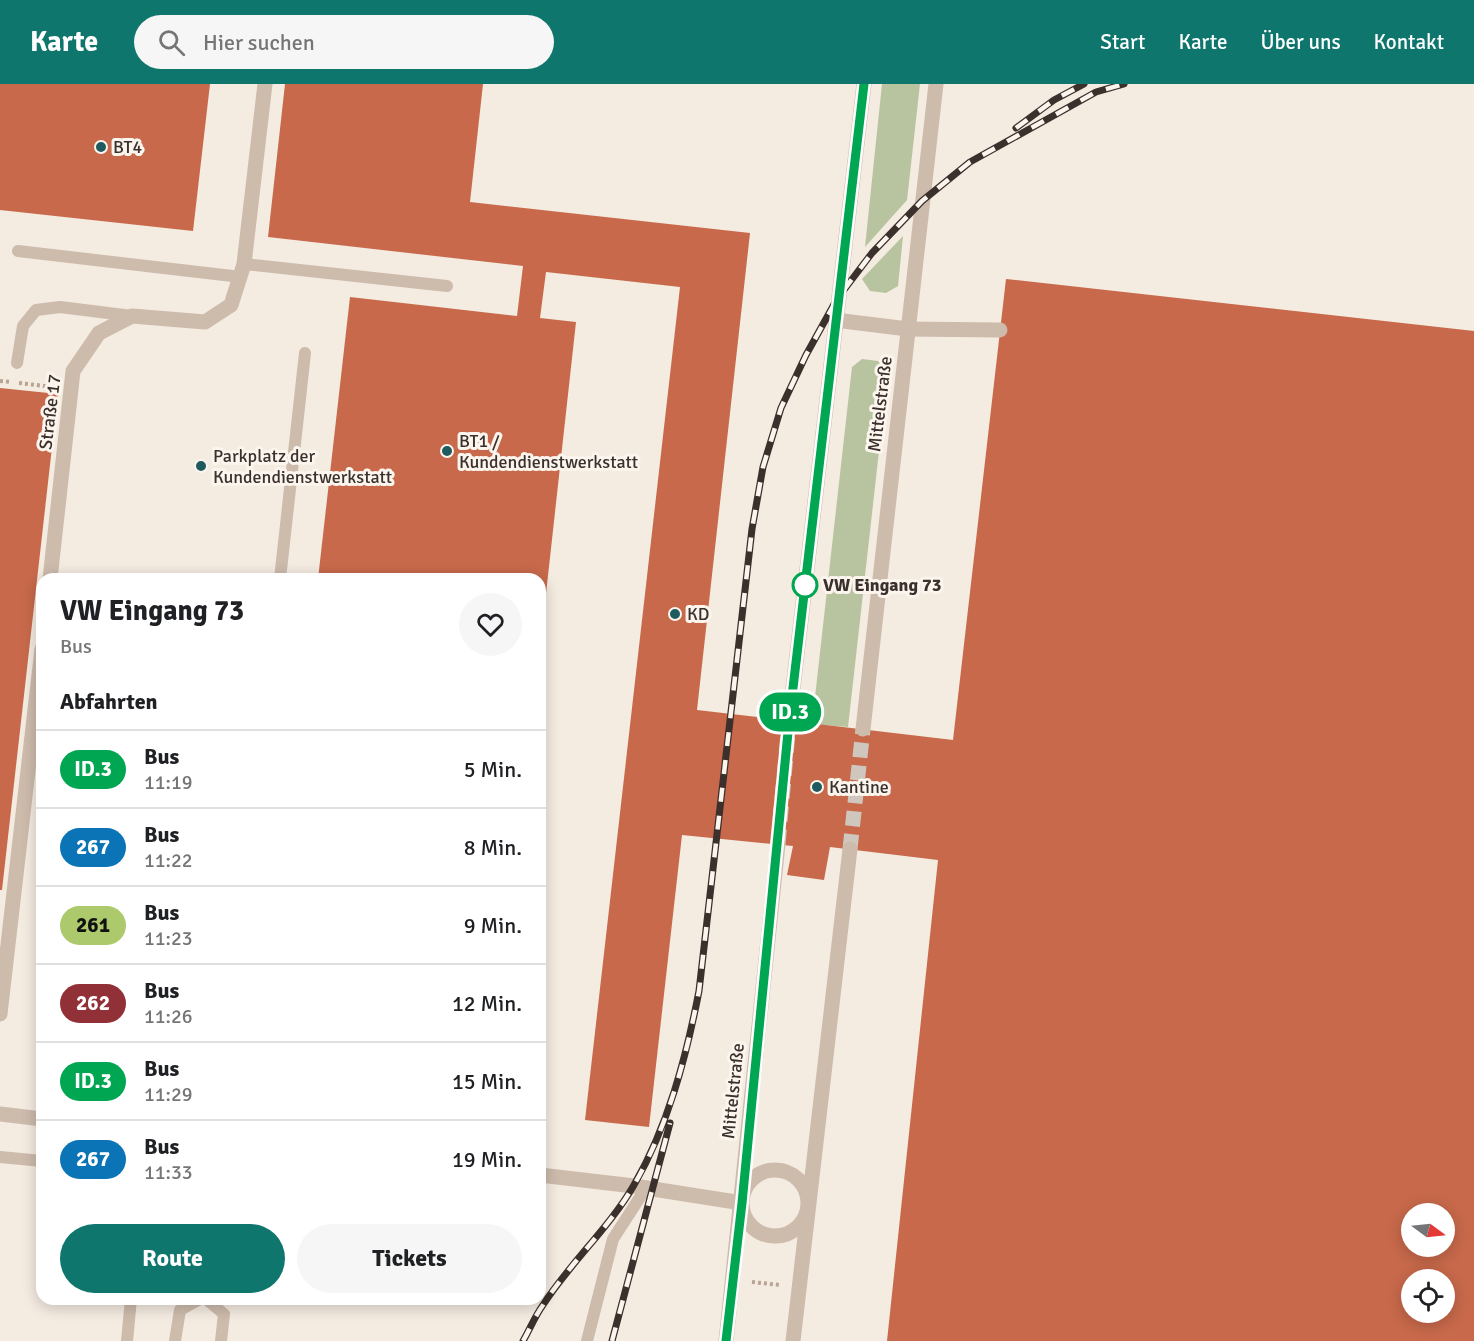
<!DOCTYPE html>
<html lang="de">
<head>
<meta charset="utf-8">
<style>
  :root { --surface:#fff; --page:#f6f6f6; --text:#202124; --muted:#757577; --line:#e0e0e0; --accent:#0f766e }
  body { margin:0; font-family:Signika,sans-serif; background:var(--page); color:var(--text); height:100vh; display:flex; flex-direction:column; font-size:22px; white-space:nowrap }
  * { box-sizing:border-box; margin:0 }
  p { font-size:20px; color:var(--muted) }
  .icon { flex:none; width:33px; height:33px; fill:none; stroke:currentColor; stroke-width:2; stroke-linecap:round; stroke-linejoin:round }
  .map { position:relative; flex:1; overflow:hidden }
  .drawer { position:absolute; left:36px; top:489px; width:510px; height:732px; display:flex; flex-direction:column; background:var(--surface); border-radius:18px; box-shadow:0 3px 15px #0003 }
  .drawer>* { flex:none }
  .badge { padding:0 12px; border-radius:20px; font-size:21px; line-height:39px }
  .needle { width:39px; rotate:105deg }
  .buttons { position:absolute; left:1401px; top:1119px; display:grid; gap:12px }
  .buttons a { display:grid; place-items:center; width:54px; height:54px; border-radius:50%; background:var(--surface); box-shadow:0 3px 15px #0003; font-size:30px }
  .map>.badge { position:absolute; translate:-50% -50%; box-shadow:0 0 0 3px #fff }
  h2 { padding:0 24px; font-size:22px; line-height:54px }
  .round { display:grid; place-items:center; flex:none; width:63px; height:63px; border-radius:32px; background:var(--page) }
  .head { display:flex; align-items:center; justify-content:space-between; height:102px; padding:0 24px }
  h1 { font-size:28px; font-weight:700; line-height:45px }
  .button { display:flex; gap:12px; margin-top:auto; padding:12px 24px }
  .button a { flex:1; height:69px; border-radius:36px; background:var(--accent); color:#fff; font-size:24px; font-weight:700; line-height:69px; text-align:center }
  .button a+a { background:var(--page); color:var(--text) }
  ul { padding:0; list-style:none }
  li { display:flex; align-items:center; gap:18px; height:78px; padding:0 24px; border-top:2px solid var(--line) }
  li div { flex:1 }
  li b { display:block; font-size:22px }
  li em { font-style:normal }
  li .badge { min-width:66px; font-weight:700; text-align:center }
  header { display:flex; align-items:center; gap:36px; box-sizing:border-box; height:84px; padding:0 30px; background:var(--accent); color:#fff }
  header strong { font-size:28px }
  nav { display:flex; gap:33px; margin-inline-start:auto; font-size:21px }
  .search { width:420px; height:54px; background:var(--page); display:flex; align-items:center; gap:15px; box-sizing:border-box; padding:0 21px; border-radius:33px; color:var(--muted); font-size:22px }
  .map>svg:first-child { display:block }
  .green { fill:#b8c4a0 }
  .building { fill:#c8694b; fill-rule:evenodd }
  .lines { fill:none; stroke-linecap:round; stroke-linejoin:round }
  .tertiary-tunnel { stroke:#cfc6bd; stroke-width:15; stroke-dasharray:15 8; stroke-linecap:butt }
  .path { stroke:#b9a596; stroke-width:4; stroke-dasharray:3 3; stroke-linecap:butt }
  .service { stroke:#cdbbac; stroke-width:12 }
  .minor { stroke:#cdbbac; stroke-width:15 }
  .tertiary { stroke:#cdbbac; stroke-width:15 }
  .rail-casing { stroke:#3b302b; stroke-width:7 }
  .rail { stroke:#fbf5ee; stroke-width:4.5; stroke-dasharray:14; stroke-linecap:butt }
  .line-casing { stroke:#fff; stroke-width:14 }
  .line { stroke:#00a651; stroke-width:9 }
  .poi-dot { fill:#1f5a5e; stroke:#fbf5ee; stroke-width:2 }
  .stop-dot { fill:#fff; stroke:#00a651; stroke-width:3 }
  .labels { text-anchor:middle; stroke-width:6; stroke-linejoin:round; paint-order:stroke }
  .poi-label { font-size:18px; fill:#3b302b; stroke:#fbf5ee; text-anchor:start }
  .street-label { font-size:18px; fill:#3b302b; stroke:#fbf5ee }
  .stop-label { font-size:18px; font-weight:bold; fill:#3b302b; stroke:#fbf5ee; text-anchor:start }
</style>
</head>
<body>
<header>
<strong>Karte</strong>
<div class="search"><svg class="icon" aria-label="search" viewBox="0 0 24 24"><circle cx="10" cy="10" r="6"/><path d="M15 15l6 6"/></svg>Hier suchen</div>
<nav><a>Start</a><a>Karte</a><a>Über uns</a><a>Kontakt</a></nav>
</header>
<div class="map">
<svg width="1474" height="1257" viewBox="0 0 1474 1257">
  <rect width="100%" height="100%" fill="#f4ebe1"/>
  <path class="green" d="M882,0H920L907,116L865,163Z
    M903,152L898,202L886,209L870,207L862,195Z
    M862,275L878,277L888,287L848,643L812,640L852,283Z"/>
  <path class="building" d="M0,0H210L193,147L0,126Z
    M285,0H483L470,118L750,149L697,626L953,656L1006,195L1474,247V1257H887L938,776L830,763L824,796L787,791L793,762L682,751L649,1043L585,1036L680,203L546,188L540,234L576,238L542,546H540V495H318L350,213L517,232L523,182L268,153ZM1412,1130H1444V1162H1412ZM1412,1196H1444V1228H1412Z
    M0,304L58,310L2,806H0Z"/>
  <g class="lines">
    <path class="tertiary-tunnel" d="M778,760L789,638
      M850,765L863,645"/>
    <path class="path" d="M0,297L11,298
      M19,299L53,303
      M752,1198L780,1201"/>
    <path class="service" d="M18,167L241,193
      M244,180L447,202
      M17,279L23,242L36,226L60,223L132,232
      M280,495L305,269
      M0,1073L42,1077
      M206,1215L224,1230L221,1257
      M127,1257L131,1215
      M175,1257L180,1226L200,1215
      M587,1257L613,1155L646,1104"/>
    <path class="minor" d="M835,236L908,245L1000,246
      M50,495L73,287L99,249L132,232L205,238L231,221L244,180L265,0
      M0,930L42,565
      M0,1030L42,1035
      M742 1119a33 33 0 1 1 66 0a33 33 0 1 1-66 0Z
      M540,1091L634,1102L742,1119"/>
    <path class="tertiary" d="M789,638L864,0
      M863,645L936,0
      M726,1257L778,760
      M793,1257L850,765"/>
    <defs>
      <path id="rail" d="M1016,44L1054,16L1084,0
        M523,1257C530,1245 535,1232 543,1221C569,1180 610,1143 634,1101C668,1042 686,974 699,907L752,445L763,383L781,324L806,271L837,215L872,169L922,117L970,78L1096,8L1124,0
        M612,1257L670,1039"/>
    </defs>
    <use href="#rail" class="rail-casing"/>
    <use href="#rail" class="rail"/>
  </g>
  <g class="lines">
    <defs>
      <path id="line" d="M726,1257L742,1119L789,638L864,0"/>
    </defs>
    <use href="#line" class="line-casing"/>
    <use href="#line" class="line"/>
  </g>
  <g class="poi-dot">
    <circle cx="101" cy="63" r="6"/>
    <circle cx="447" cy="367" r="6"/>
    <circle cx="201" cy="382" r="6"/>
    <circle cx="675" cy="530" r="6"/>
    <circle cx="817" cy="703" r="6"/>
  </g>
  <circle class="stop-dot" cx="805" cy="501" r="12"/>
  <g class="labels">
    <g class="poi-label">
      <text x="113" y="69">BT4</text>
      <text x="459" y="363">BT1 /<tspan x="459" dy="21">Kundendienstwerkstatt</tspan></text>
      <text x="213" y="378">Parkplatz der<tspan x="213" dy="21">Kundendienstwerkstatt</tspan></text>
      <text x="687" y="536">KD</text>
      <text x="829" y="709">Kantine</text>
    </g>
    <g class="street-label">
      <text transform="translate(880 320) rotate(-83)" y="6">Mittelstraße</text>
      <text transform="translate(50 328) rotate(-83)" y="6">Straße 17</text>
      <text transform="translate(733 1007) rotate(-84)" y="6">Mittelstraße</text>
    </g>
    <g class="stop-label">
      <text x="823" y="507">VW Eingang 73</text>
    </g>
  </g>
</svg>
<div class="buttons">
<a><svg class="needle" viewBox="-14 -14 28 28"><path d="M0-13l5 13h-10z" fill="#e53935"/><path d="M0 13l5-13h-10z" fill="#757577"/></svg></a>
<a><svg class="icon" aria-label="locate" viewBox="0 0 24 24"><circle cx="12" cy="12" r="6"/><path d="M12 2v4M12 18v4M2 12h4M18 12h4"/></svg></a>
</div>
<b class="badge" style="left:790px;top:628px;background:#00a651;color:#fff">ID.3</b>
<section class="drawer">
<div class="head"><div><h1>VW Eingang 73</h1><p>Bus</p></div><a class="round"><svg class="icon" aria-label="heart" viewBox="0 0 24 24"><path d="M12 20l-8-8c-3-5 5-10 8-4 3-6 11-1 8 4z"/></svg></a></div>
<h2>Abfahrten</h2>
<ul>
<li><span class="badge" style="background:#00a651;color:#fff">ID.3</span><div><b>Bus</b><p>11:19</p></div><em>5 Min.</em></li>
<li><span class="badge" style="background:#0b74b7;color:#fff">267</span><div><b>Bus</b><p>11:22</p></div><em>8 Min.</em></li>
<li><span class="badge" style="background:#acc96c;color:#111">261</span><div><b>Bus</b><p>11:23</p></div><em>9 Min.</em></li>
<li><span class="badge" style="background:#923037;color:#fff">262</span><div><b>Bus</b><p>11:26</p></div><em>12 Min.</em></li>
<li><span class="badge" style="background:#00a651;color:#fff">ID.3</span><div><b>Bus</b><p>11:29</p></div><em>15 Min.</em></li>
<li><span class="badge" style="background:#0b74b7;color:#fff">267</span><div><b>Bus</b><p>11:33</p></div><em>19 Min.</em></li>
</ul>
<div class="button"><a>Route</a><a>Tickets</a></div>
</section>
</div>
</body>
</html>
